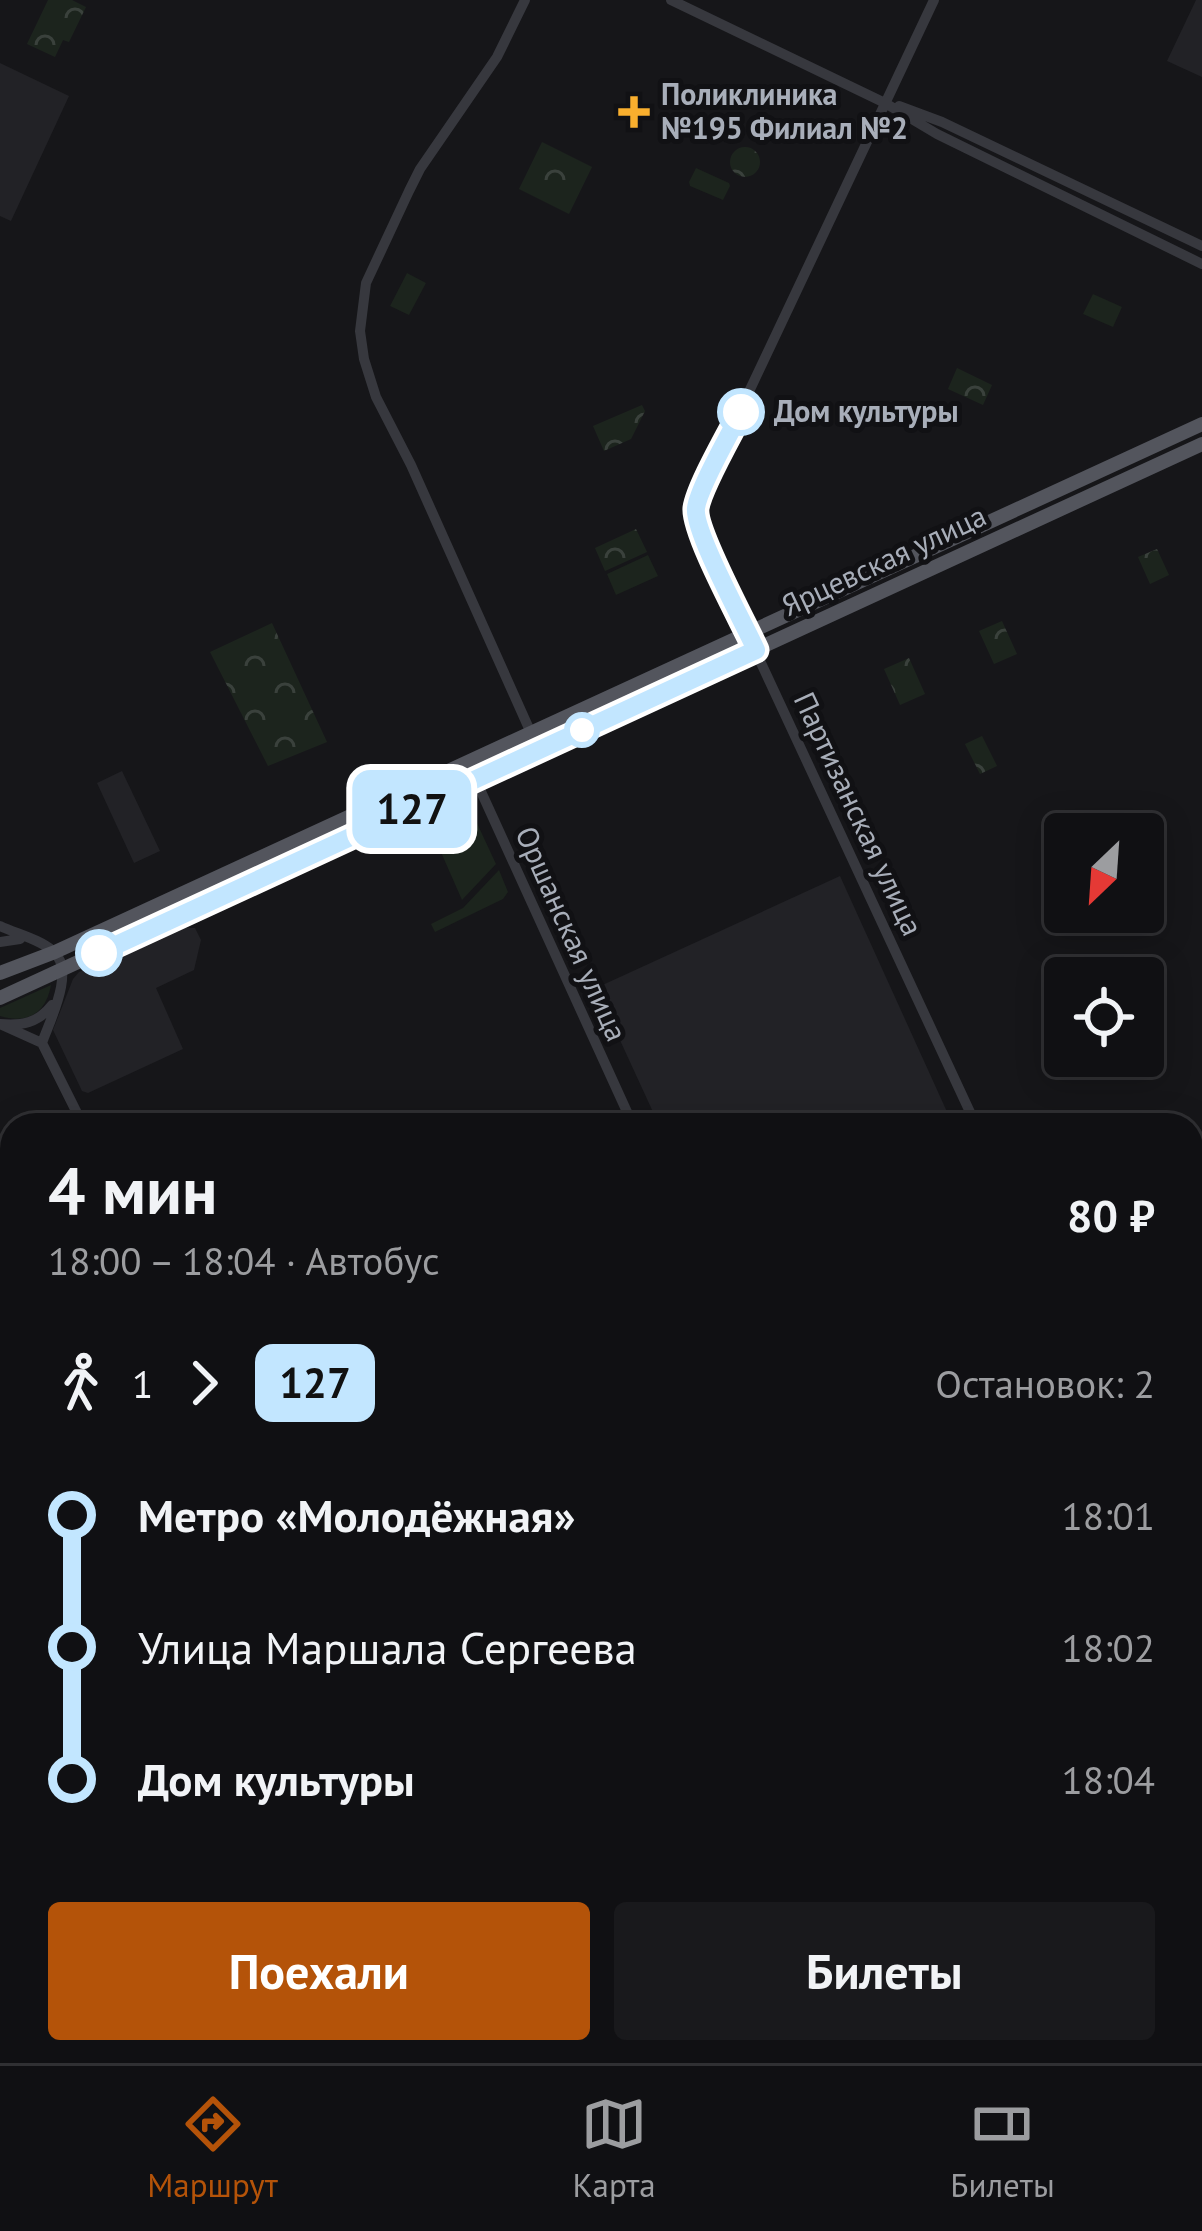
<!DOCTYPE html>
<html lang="ru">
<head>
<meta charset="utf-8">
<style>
  :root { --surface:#101013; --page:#19191c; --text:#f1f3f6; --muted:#9c9da0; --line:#303033; --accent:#b45309 }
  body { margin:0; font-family:"PT Sans",sans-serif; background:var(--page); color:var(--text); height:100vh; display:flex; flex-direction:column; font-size:45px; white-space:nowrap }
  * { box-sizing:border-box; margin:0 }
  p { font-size:39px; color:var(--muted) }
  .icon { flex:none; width:66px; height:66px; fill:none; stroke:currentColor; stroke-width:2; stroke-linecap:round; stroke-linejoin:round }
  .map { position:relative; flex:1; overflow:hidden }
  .sheet { position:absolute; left:0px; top:1113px; width:1203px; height:951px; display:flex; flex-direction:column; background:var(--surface); border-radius:36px 36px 0 0; box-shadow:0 6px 30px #0003,0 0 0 3px var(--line) }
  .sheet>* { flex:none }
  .badge { padding:0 24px; border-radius:18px; font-size:42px; line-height:78px }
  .needle { width:78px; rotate:205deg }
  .fabs { position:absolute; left:1044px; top:813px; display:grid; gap:24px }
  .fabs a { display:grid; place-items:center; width:120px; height:120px; border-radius:12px; background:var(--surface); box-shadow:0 6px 30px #0003,0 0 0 3px var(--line); font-size:60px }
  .map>.badge { position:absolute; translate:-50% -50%; box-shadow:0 0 0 6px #fff }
  .legs { display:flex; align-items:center; gap:18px; height:132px; padding:0 48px; font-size:39px }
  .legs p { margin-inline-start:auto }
  .headline { display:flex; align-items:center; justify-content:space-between; height:204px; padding:0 48px }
  h1 { font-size:66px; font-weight:600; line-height:90px }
  .cta { display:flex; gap:24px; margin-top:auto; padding:24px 48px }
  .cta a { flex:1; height:138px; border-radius:12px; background:var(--accent); color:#fff; font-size:48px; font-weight:600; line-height:138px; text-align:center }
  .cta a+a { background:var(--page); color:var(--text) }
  ul { padding:0 48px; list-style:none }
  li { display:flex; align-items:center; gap:42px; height:132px; font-size:45px }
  li i { display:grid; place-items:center; width:18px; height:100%; margin:0 15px; background:currentColor }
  li i::after { content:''; width:30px; height:30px; margin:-15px; border:9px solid; border-radius:50%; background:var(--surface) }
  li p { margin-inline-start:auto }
  li:first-child i { background:linear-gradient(#0000 50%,currentColor 0) }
  li:last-child i { background:linear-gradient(currentColor 50%,#0000 0) }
  .tab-bar { display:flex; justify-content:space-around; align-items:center; height:168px; border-top:3px solid var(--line); background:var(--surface); font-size:33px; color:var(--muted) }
  .tab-bar a { display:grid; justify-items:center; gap:6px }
  .tab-bar .selected { color:var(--accent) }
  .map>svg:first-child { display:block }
  .built { fill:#222226 }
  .grass { fill:#1c241d }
  .forest { fill:url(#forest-firs) }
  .park { fill:url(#park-crowns) }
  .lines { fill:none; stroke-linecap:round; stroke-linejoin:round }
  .minor { stroke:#37383e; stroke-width:10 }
  .major { stroke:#53555d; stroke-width:14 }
  .line-1-casing { stroke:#fff; stroke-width:27 }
  .line-1 { stroke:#c2e6ff; stroke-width:18 }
  .poi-dot { fill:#f9af2e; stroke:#111114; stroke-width:4.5 }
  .stop-1-dot { fill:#fff; stroke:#c2e6ff; stroke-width:6 }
  .labels { text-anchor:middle; stroke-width:10; stroke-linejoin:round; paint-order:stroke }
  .poi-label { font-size:30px; font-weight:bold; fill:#a8aeb9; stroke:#111114; text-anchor:start }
  .stop-label { font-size:30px; font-weight:bold; fill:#a8aeb9; stroke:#111114; text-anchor:start }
  .street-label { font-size:30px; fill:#a8aeb9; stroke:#111114 }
</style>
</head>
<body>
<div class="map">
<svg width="1202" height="2063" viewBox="0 0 1202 2063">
  <defs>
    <pattern id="forest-firs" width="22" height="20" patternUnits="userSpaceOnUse" patternTransform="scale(3)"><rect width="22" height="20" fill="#1c241d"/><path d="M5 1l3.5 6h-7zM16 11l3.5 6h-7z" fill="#3a413c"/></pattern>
    <pattern id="park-crowns" width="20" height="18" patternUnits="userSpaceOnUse" patternTransform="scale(3)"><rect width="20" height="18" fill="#1c241d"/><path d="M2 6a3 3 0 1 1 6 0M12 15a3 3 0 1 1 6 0" fill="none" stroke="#3a413c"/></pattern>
  </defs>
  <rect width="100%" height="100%" fill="#161619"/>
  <path class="built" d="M1196,0H1202V77L1167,61Z
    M0,63L69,96L11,221L0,216Z
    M122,771L160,851L134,863L97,783Z
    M840,876L953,1125H659L596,988Z
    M178,928H195L201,940L194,970L156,988L183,1049L88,1093L82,1091L53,1030L73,979L79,972Z
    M0,1898L12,1912V2052H119L114,2063H0Z
    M640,2052H872L849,2063H633Z"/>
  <path class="grass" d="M696,168L729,183L730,186L723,200L690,186L689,182Z
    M407,273L426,283L409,315L390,306Z
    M1093,294L1122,307L1113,327L1083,314Z
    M648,555L658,576L616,595L607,574Z
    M466,806H469L496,864L462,900L440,850L431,854L429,844L442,846L452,852L462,833L448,826L463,817V807Z
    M499,870L508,892L503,899L435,932L431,924L463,908Z
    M51,985C46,1014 27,1024 0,1016V1008Z"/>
  <path class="forest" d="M419,822C440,821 457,828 471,844L463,863L455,861C449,844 436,847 422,842L415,829Z
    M12,1565V2002L0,2000V1571Z
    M149,2052H204V2063H114Z
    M988,2052H1028L1034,2063H966Z"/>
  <path class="park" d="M48,0H72L86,7L69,42L63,40L55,57L27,44Z
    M542,142L592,167L569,214L519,189Z
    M730 162a15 15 0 1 1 30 0a15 15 0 1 1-30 0Z
    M957,368L992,385L983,405L948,389Z
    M642,405L645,411L631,439L604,451L593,426Z
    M636,529L647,552L605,571L595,548Z
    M1157,549L1169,575L1150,584L1138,557Z
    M1002,621L1017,654L994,664L979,631Z
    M272,623L327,742L268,766L210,652Z
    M909,658L925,694L900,705L884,669Z
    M982,736L997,766L980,774L965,744Z"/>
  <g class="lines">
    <path class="minor" d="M525,0L497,57L420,169L409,191L366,283L360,331L364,359L376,397L411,465L531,733
      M671,0L885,103L937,134L1202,264
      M934,0L703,489L696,514L715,564L976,1125
      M899,106L942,122L1202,246
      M468,763L633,1125
      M0,926C17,934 39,939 53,951C76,970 50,1020 42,1043
      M0,942L20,939
      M0,1024C22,1026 38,1023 52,1005
      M2,1025L42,1043
      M42,1043L83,1125
      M1191,1595L1202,1618
      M1191,1933L1202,1928
      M903,2063L927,2052"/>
    <path class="major" d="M0,973L55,952L1202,424
      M0,998L1202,444"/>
  </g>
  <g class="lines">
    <defs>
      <path id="line-1" d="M99,953L756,650C744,623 693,531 696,508C699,487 730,434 741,412"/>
    </defs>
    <use href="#line-1" class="line-1-casing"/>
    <use href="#line-1" class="line-1"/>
  </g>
  <path class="poi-dot" d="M628 94h12v12h12v12h-12v12h-12v-12h-12v-12h12z"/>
  <g class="stop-1-dot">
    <circle cx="741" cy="412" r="21"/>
    <circle cx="582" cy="730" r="15"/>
    <circle cx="99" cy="953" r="21"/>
  </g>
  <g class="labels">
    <g class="poi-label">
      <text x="661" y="105">Поликлиника<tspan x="661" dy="34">№195 Филиал №2</tspan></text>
    </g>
    <g class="stop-label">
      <text x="774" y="422">Дом культуры</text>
    </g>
    <g class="street-label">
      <text transform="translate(884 561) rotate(-25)" y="10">Ярцевская улица</text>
      <text transform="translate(858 814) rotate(65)" y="10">Партизанская улица</text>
      <text transform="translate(571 934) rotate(66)" y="10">Оршанская улица</text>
    </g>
  </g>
</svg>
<div class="fabs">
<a><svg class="needle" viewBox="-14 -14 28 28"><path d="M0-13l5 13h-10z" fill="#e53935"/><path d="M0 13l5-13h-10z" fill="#9c9da0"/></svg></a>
<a><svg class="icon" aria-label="locate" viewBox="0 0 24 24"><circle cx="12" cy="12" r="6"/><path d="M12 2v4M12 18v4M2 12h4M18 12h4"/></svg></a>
</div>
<b class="badge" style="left:412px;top:809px;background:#c2e6ff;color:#111">127</b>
<section class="sheet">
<div class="headline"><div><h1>4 мин</h1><p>18:00 – 18:04 · Автобус</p></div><b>80 ₽</b></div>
<div class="legs"><svg class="icon" aria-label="walk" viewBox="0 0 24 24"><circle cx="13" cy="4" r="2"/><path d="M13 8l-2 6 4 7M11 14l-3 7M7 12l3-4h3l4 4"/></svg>1<svg class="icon" aria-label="forward" viewBox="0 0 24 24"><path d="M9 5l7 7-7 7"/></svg><b class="badge" style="background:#c2e6ff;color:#111">127</b><p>Остановок: 2</p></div>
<ul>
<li><i style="color:#c2e6ff"></i><b>Метро «Молодёжная»</b><p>18:01</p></li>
<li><i style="color:#c2e6ff"></i><span>Улица Маршала Сергеева</span><p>18:02</p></li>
<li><i style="color:#c2e6ff"></i><b>Дом культуры</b><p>18:04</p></li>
</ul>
<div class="cta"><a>Поехали</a><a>Билеты</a></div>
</section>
</div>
<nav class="tab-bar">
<a class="selected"><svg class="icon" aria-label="directions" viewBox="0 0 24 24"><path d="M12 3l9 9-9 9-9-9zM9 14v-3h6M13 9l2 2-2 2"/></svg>Маршрут</a>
<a><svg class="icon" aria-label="map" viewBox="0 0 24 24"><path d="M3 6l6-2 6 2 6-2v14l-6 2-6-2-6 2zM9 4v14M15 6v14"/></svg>Карта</a>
<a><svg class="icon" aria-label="tickets" viewBox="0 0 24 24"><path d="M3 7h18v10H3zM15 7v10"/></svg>Билеты</a>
</nav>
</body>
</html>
